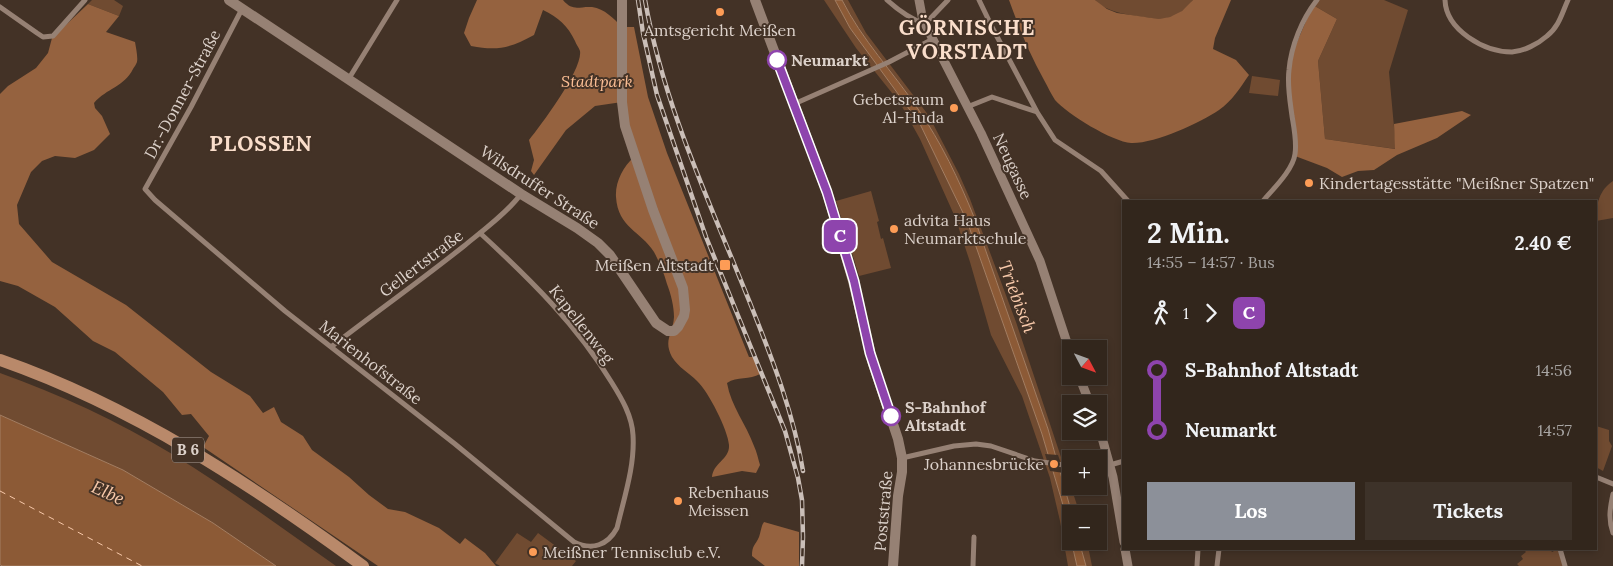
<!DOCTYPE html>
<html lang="de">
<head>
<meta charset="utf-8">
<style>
  :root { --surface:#32261c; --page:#3d3229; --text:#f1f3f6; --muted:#a8a5a3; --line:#4d433b; --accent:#8c9099 }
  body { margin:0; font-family:Lora,serif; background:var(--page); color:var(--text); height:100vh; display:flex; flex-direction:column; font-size:19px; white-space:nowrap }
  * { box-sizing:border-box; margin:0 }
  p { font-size:16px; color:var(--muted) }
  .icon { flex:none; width:28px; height:28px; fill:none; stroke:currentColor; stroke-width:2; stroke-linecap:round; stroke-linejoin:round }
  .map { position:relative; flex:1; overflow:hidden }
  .sheet { position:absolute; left:1122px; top:200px; width:475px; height:350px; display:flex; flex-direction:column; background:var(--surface); border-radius:0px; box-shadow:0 2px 8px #0003,0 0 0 1px var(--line) }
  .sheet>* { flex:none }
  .badge { padding:0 10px; border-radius:8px; font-size:18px; line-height:32px }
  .needle { width:32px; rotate:131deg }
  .controls { position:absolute; left:1062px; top:340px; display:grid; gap:10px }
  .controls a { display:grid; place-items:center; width:45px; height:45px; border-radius:0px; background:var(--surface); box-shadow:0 2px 8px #0003,0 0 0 1px var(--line); font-size:25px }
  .map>.badge { position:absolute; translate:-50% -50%; box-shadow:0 0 0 2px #fff }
  .legs { display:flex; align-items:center; gap:8px; height:55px; padding:0 25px; font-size:16px }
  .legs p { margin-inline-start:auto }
  .overview { display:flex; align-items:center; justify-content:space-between; height:85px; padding:0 25px }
  h1 { font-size:28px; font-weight:700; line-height:38px }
  .button { display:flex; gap:10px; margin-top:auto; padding:10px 25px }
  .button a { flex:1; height:58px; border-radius:0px; background:var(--accent); color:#fff; font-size:20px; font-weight:700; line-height:58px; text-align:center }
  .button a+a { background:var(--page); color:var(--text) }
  ul { padding:0 25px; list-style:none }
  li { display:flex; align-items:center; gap:18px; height:60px; font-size:19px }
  li i { display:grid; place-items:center; width:8px; height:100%; margin:0 6px; background:currentColor }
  li i::after { content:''; width:12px; height:12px; margin:-6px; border:4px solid; border-radius:50%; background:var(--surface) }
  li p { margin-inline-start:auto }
  li:first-child i { background:linear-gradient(#0000 50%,currentColor 0) }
  li:last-child i { background:linear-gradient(currentColor 50%,#0000 0) }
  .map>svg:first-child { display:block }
  .green { fill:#704b31 }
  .forest { fill:#95623f }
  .water { fill:#8c5a36; stroke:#a47e62 }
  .pier { fill:#433226 }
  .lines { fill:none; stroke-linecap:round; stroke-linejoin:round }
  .ferry { stroke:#f8c9aa; stroke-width:1; stroke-dasharray:6 5; stroke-linecap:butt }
  .minor { stroke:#968174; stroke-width:5 }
  .tertiary { stroke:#968174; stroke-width:9 }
  .secondary { stroke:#968174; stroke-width:10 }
  .primary { stroke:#b9896a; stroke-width:12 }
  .rail-casing { stroke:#cbbfb8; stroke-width:4.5 }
  .rail { stroke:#433226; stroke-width:2.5; stroke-dasharray:8; stroke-linecap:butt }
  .line-1-casing { stroke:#fff; stroke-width:11 }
  .line-1 { stroke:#8e44ad; stroke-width:8 }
  .poi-dot { fill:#fd9c56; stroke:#433226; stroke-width:2 }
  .stop-1-dot { fill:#fff; stroke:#8e44ad; stroke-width:2.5 }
  .labels { text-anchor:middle; stroke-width:4; stroke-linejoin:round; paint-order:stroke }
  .shield { fill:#433226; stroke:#aea199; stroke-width:1 }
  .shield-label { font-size:15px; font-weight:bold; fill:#dcd1ca }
  .poi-label { font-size:16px; fill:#dcd1ca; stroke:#433226; text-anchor:start }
  .stop-label { font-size:16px; font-weight:bold; fill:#dcd1ca; stroke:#433226; text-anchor:start }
  .park-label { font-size:16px; font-style:italic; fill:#fdbf95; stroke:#433226 }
  .street-label { font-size:16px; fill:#dcd1ca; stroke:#433226 }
  .water-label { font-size:18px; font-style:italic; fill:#f8c9aa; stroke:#433226 }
  .district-label { font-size:21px; font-weight:bold; letter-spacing:1px; fill:#fadecb; stroke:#433226 }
</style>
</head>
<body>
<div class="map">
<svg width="1613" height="566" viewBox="0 0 1613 566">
  <rect width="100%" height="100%" fill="#433226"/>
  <path class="green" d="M92,0H114L123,6L119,16L88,4Z
    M824,0H835L850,28L920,124L967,221L1042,434L1063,505L1077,566H1068L1060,521L1050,478L1022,396L991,335L970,262L955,217L920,139L900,103L856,48Z
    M842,0H848L866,33L929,116L959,174L970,199L1016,322L1080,514H1072L1048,429L974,217C959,180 941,142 918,109C893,72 862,40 842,0Z
    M1095,0H1193C1186,11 1172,19 1159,19C1154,19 1148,17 1143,17C1126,14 1108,13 1095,0Z
    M1317,0H1384L1408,10L1389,72L1396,149L1325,139L1318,61L1337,19L1313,5Z
    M1252,76L1280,80L1278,96L1249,93Z
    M1613,181V218L1596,221C1596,205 1599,190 1613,181Z
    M871,191L879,221L877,222L881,239L883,238L891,268L859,276L836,201Z
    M0,373C59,394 118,421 172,454C229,489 282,528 336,566H276L213,523L123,470L0,415Z
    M1596,426L1609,430V441L1612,446L1603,471L1596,467Z
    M517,533L531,542L538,533L576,561L572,566H500L495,563Z
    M1079,541H1087L1092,566H1086Z
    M1523,549H1550L1552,552L1558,549L1563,566H1519L1517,564L1523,559L1521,556L1526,552Z"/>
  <path class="forest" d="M477,0H563C573,12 579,6 592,7C605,9 613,18 622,27H634L648,97L667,153L749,357H753L760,374C750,380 737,376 727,383C731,406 746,424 754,446C757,452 758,459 760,465L756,473L742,471L712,477C713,463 730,459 729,445C728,430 708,391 697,381C689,373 678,367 672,357C663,340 673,334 674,317C674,307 671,294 667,284C664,273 659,261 654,252C641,231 618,228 616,197C615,182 623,167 634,157L622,102L595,106L566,130L534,175L531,171L534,160L529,140C541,125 583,69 580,51C579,48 576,44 575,41C568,26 558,17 543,10L534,35C510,48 498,51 471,46L464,33L469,18Z
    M1009,0H1095L1107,9L1117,13L1159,19L1170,17L1182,11L1193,0H1231L1215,38L1213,49L1236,60L1249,75C1240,88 1232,101 1219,110C1200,123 1154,144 1131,143C1113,142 1067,114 1055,100C1051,94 1048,87 1044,80C1030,55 1019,28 1009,0Z
    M88,4L119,16L106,32L135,42C136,48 138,57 137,62C136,65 134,67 133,69C124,87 107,88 94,103L95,108L102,116L110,134L94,150L75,158L55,156L42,161L31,172L17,205L19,224L52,262L126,305L211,372L250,396L263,413L274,407L281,422L303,436L312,450L349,477L369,495L388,509L405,512L439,528L460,544L465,538L485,553L496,566H378L203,447L209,436L191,414L182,415L163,392L115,352L93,341L55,307L18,286L0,281V94L8,86L36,68L48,53L52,38Z
    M1313,5L1337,19L1318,61L1325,139L1395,149L1394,124L1462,111L1471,115L1437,138L1397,155L1374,170L1358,171L1342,177L1327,168L1295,156L1289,87L1291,56Z
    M764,522L799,532V566H765L752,556C752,545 755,546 759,537C761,532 761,526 764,522Z"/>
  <path class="water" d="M835,0H842C862,40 893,72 918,109C941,142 959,180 974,217L1048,429L1072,514H1071V541H1079L1086,566H1077L1063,505L1042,434L967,221L920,124L850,28Z
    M0,415L123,470L213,523L276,566H3L0,565Z"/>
  <path class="pier" d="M1045,454L1058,455L1064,473L1050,471Z"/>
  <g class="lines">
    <path class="ferry" d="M0,491L142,566"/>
    <path class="minor" d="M887,0C899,11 910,19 925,24L948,0
      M979,0L993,29L1037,112L1055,140L1101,171L1128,201
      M1445,0C1446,30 1484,52 1512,52C1524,51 1538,44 1547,36C1559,27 1562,13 1568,0
      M0,7L37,33L43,37L53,36L85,0
      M242,9L191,107L145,189L155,200L285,311L455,444L574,542C592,551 608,545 617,528C624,498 635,466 633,435C632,416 622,399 612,383C577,325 530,279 480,233
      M348,80L397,0
      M794,104L889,62L933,39
      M967,107L992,97L1037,112
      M1263,201C1273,189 1293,170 1295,154C1297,142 1294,128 1292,116C1290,101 1287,85 1289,70C1291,46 1302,19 1317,0
      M331,347C375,313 420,281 464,246C481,232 508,212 521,194
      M902,458L954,446L976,444L991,446L1035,461L1071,466
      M1099,465H1110L1124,461
      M1596,477L1613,484
      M1613,494C1610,508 1608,519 1613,533
      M1560,549L1565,566
      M973,566L974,537
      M1197,566L1198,549
      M1217,566L1219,549"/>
    <path class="tertiary" d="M919,0L922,16L925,24L981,133L1040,261L1071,355
      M1079,376L1090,404
      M1099,427L1113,477L1124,542
      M1125,549L1128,566"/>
    <path class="secondary" d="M229,0L521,194L577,228L598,243L610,255L656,323L668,331H674L678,327L684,316L685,310L683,288L653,210L625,126L622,102V0
      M755,0L827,192L853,281L873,364L898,439L902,458V472L898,496L893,566"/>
    <path class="primary" d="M0,360C132,406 251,484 363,566"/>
    <defs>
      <path id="rail" d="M638,0L643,33L657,95L706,237L785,431L798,478L802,500L803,537L802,566
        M645,0C664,108 712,207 752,308C773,361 794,415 803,471"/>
    </defs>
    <use href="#rail" class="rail-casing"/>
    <use href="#rail" class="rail"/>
  </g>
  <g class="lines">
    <defs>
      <path id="line-1" d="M777,60L827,192L854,281L870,353L891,416"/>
    </defs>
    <use href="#line-1" class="line-1-casing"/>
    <use href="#line-1" class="line-1"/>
  </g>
  <g class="poi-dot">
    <circle cx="720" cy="12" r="5"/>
    <circle cx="954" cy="108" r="5"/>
    <circle cx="1309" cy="183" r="5"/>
    <circle cx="894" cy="229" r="5"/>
    <rect x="719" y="259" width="12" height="12" rx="2.5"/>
    <circle cx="1054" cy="464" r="5"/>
    <circle cx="678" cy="501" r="5"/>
    <circle cx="533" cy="552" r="5"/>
  </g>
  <g class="stop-1-dot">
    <circle cx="777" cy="60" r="9"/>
    <circle cx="891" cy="416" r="9"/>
  </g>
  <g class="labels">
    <rect class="shield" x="172" y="437.5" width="32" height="25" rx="4"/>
    <g class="shield-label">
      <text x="188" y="455">B 6</text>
    </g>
    <g class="poi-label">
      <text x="720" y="36" text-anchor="middle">Amtsgericht Meißen</text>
      <text x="944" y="105" text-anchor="end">Gebetsraum<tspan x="944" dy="18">Al-Huda</tspan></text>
      <text x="1319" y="189">Kindertagesstätte "Meißner Spatzen"</text>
      <text x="904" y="226">advita Haus<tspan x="904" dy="18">Neumarktschule</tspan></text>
      <text x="714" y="271" text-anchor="end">Meißen Altstadt</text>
      <text x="1044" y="470" text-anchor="end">Johannesbrücke</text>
      <text x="688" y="498">Rebenhaus<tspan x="688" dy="18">Meissen</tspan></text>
      <text x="543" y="558">Meißner Tennisclub e.V.</text>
    </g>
    <g class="stop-label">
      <text x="791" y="66">Neumarkt</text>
      <text x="905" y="413">S-Bahnhof<tspan x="905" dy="18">Altstadt</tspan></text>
    </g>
    <g class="park-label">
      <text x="597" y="87">Stadtpark</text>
    </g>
    <g class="street-label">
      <text transform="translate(182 94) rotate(-62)" y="6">Dr.-Donner-Straße</text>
      <text transform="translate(1013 166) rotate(65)" y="6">Neugasse</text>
      <text transform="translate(540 187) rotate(33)" y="6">Wilsdruffer Straße</text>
      <text transform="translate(421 263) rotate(-37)" y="6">Gellertstraße</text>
      <text transform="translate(582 324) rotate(52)" y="6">Kapellenweg</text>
      <text transform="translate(371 362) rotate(38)" y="6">Marienhofstraße</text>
      <text transform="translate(883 511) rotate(-85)" y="6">Poststraße</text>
    </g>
    <g class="water-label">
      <text transform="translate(1017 297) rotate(69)" y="6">Triebisch</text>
      <text transform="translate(108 493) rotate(25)" y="6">Elbe</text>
    </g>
    <g class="district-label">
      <text x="967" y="35">GÖRNISCHE<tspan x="967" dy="24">VORSTADT</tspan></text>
      <text x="261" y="151">PLOSSEN</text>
    </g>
  </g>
</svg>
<div class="controls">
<a><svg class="needle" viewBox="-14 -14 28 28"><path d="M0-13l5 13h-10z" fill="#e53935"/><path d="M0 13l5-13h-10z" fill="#a8a5a3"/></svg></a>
<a><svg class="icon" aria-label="layers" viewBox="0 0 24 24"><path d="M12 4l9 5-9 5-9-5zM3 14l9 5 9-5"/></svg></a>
<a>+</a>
<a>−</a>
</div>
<b class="badge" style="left:840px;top:236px;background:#8e44ad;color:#fff">C</b>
<section class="sheet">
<div class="overview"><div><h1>2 Min.</h1><p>14:55 – 14:57 · Bus</p></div><b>2.40 €</b></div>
<div class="legs"><svg class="icon" aria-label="walk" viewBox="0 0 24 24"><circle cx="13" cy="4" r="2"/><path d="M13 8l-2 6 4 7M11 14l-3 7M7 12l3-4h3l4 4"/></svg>1<svg class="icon" aria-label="forward" viewBox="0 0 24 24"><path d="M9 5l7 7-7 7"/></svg><b class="badge" style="background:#8e44ad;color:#fff">C</b></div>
<ul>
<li><i style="color:#8e44ad"></i><b>S-Bahnhof Altstadt</b><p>14:56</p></li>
<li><i style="color:#8e44ad"></i><b>Neumarkt</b><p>14:57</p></li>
</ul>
<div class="button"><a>Los</a><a>Tickets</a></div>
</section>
</div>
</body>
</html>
